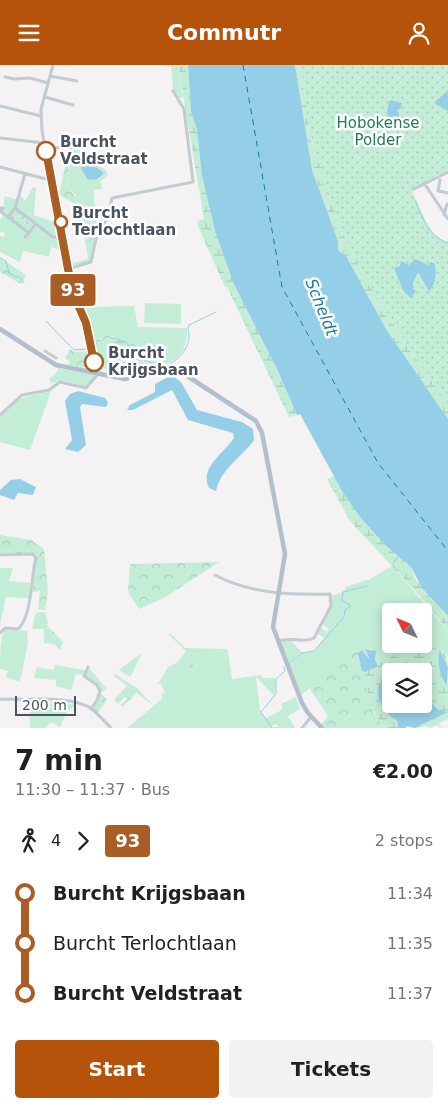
<!DOCTYPE html>
<html lang="en">
<head>
<meta charset="utf-8">
<style>
  :root { --surface:#fff; --page:#f2f2f2; --text:#202124; --muted:#757577; --accent:#b45309 }
  body { margin:0; font-family:"DejaVu Sans",sans-serif; background:var(--page); color:var(--text); height:100vh; display:flex; flex-direction:column; font-size:19px; white-space:nowrap }
  * { box-sizing:border-box; margin:0 }
  p { font-size:16px; color:var(--muted) }
  .icon { flex:none; width:28px; height:28px; fill:none; stroke:currentColor; stroke-width:2; stroke-linecap:round; stroke-linejoin:round }
  .map { position:relative; height:663px; overflow:hidden }
  .sheet { display:flex; flex-direction:column; background:var(--surface); flex:1 }
  .sheet>* { flex:none }
  .badge { padding:0 10px; border-radius:4px; font-size:18px; line-height:32px }
  .needle { width:32px; rotate:313deg }
  .controls { position:absolute; left:382px; top:538px; display:grid; gap:10px }
  .controls a { display:grid; place-items:center; width:50px; height:50px; border-radius:5px; background:var(--surface); box-shadow:0 2px 12px #0003; font-size:25px }
  .scale { position:absolute; left:15px; bottom:12px; width:61px; box-sizing:border-box; padding-left:5px; border:2px solid #4a535e; border-top:0; font-size:14px; line-height:18px; white-space:nowrap; color:#4a535e; -webkit-text-stroke:4px #fff; paint-order:stroke }
  .map>.badge { position:absolute; translate:-50% -50%; box-shadow:0 0 0 2px #fff }
  .legs { display:flex; align-items:center; gap:8px; height:55px; padding:0 15px; font-size:16px }
  .legs p { margin-inline-start:auto }
  .head { display:flex; align-items:center; justify-content:space-between; height:85px; padding:0 15px }
  h1 { font-size:28px; font-weight:800; line-height:38px }
  .action { display:flex; gap:10px; margin-top:auto; padding:10px 15px }
  .action a { flex:1; height:58px; border-radius:5px; background:var(--accent); color:#fff; font-size:20px; font-weight:800; line-height:58px; text-align:center }
  .action a+a { background:var(--page); color:var(--text) }
  ul { padding:0 15px; list-style:none }
  li { display:flex; align-items:center; gap:18px; height:50px; font-size:19px }
  li i { display:grid; place-items:center; width:8px; height:100%; margin:0 6px; background:currentColor }
  li i::after { content:''; width:12px; height:12px; margin:-6px; border:4px solid; border-radius:50%; background:var(--surface) }
  li p { margin-inline-start:auto }
  li:first-child i { background:linear-gradient(#0000 50%,currentColor 0) }
  li:last-child i { background:linear-gradient(currentColor 50%,#0000 0) }
  header { display:flex; justify-content:space-between; align-items:center; height:65px; padding:0 15px; background:var(--accent); color:#fff; font-size:22px; font-weight:800 }
  .map>svg:first-child { display:block }
  .grass { fill:#c4edd7 }
  .forest { fill:url(#forest-crowns) }
  .wetland { fill:url(#wetland-marsh) }
  .park { fill:url(#park-dots) }
  .water { fill:#95cfe7 }
  .lines { fill:none; stroke-linecap:round; stroke-linejoin:round }
  .stream { stroke:#95cfe7; stroke-width:1 }
  .ferry { stroke:#177ca5; stroke-width:1; stroke-dasharray:6 5; stroke-linecap:butt }
  .minor { stroke:#c3cbd2; stroke-width:3 }
  .major { stroke:#b4bfce; stroke-width:4.5 }
  .line-1-casing { stroke:#fff; stroke-width:11 }
  .line-1 { stroke:#a85e24; stroke-width:8 }
  .stop-1-dot { fill:#fff; stroke:#a85e24; stroke-width:2.5 }
  .labels { text-anchor:middle; stroke-width:5; stroke-linejoin:round; paint-order:stroke }
  .park-label { font-size:15px; fill:#1e7c55; stroke:#fff }
  .stop-label { font-size:15px; font-weight:bold; fill:#4a535e; stroke:#fff; text-anchor:start }
  .water-label { font-size:16px; font-style:italic; fill:#177ca5; stroke:#fff }
</style>
</head>
<body>
<header><svg class="icon" aria-label="menu" viewBox="0 0 24 24"><path d="M4 6h16M4 12h16M4 18h16"/></svg>Commutr<svg class="icon" aria-label="person" viewBox="0 0 24 24"><circle cx="12" cy="8" r="4"/><path d="M4 21q1-7 8-7t8 7"/></svg></header>
<div class="map">
<svg width="448" height="663" viewBox="0 0 448 663">
  <defs>
    <pattern id="forest-crowns" width="20" height="18" patternUnits="userSpaceOnUse" patternTransform="scale(1.25)"><rect width="20" height="18" fill="#c4edd7"/><path d="M2 6a3 3 0 1 1 6 0M12 15a3 3 0 1 1 6 0" fill="none" stroke="#aacdbb"/></pattern>
    <pattern id="wetland-marsh" width="20" height="14" patternUnits="userSpaceOnUse" patternTransform="scale(1.25)"><rect width="20" height="14" fill="#c4edd7"/><path d="M1 5h8M5 5V1M11 12h8M15 12V8" fill="none" stroke="#aacdbb"/></pattern>
    <pattern id="park-dots" width="8" height="8" patternUnits="userSpaceOnUse" patternTransform="scale(1.25)"><rect width="8" height="8" fill="#c4edd7"/><path d="M2 2h.1M6 6h.1" fill="none" stroke="#aacdbb" stroke-width="1.8" stroke-linecap="round"/></pattern>
  </defs>
  <rect width="100%" height="100%" fill="#f4f2f2"/>
  <path class="grass" d="M171,0H178L182,28L184,32L179,33L173,24Z
    M75,73L78,90L90,88V91L84,92L81,103L93,115L100,113L102,124L94,125V138L104,157L101,163L84,150L76,130L68,123L67,116Z
    M33,122L36,123L34,150L54,157L59,156L64,186L51,182L49,192L23,186L20,197L0,187V171L4,172L5,168L0,166V155L5,148L3,146L5,131L18,135L20,129L25,136Z
    M145,238L181,239V259L144,258Z
    M134,241L138,262L187,263C188,279 181,301 159,298C153,297 146,292 140,290L136,278L116,274L113,271L103,272L95,279L85,242Z
    M98,276C112,276 124,288 136,294C142,298 152,299 159,302C147,306 127,316 115,309L116,306L109,304L108,308L98,293L95,281Z
    M58,303L93,310L95,311L85,322L65,316L51,318L49,314L57,307Z
    M51,326L30,385L0,377V353C14,330 29,332 51,326Z
    M392,501L448,566V593L440,582L424,574V546H391V579H413L410,582L378,601L372,584H365L370,595L362,585L358,588L356,585L344,587L321,615L301,630L279,576L289,574L301,586L289,600L301,588L314,586L324,573L317,568L319,562L327,567L329,564L321,557L328,548L332,531L345,526V522L370,514Z
    M0,503H13L9,516L30,518L29,533L6,532L0,560Z
    M38,547H45L48,558L45,564L49,563L56,574L54,577L44,576V564H32L35,550Z
    M5,564L27,566L28,578L20,617L6,612L8,606L0,604C0,592 0,573 5,564Z
    M192,585L228,587L232,614L262,610V613H275L276,622L274,631L256,612L260,645L265,654L283,644L281,639L296,632L300,644L288,651L295,663H280L275,659L270,663H127L162,634V629L165,628L161,619H158L168,602L178,597L186,586L195,619L189,586Z
    M143,587L130,612L119,605Z
    M55,600L85,605L82,610L76,609L71,625L56,621V615L34,613L37,602L53,605Z
    M29,635L55,637L54,645L59,647L62,637L76,640L67,647L60,662L51,657L45,663H30Z
    M354,648L365,663H348L343,656Z"/>
  <path class="forest" d="M78,72L81,89L78,90L74,74L67,116L68,123L78,134L84,150L101,163L90,197L74,202L73,198L88,194L82,158L74,148L72,137L59,130L71,73Z
    M93,87L95,98L106,105L108,110L101,116L100,113L104,108L95,101L90,88Z
    M0,193L26,210L22,218H19L0,207Z
    M70,284L74,287L89,286L91,296L83,303L68,300L70,297L65,293Z
    M0,470L31,475L44,484L48,527L45,545L38,544L40,526L32,527L37,490L34,488L0,489Z
    M219,497L164,533L139,544L128,527L130,499Z
    M46,559L63,577L60,585L54,579L45,578L44,576L54,577L56,574L49,563L44,564Z
    M168,569H171L185,583L227,584L228,587L189,586L198,619H195L186,586Z
    M357,585L362,594V606L365,607L373,647L385,663H365L354,648L343,655L348,663H325L321,659L328,651L310,624L344,587Z
    M89,603L107,624L101,627L98,620L87,613L85,608Z
    M115,609L137,623L154,641L137,628L122,642L120,640L127,634L125,632L118,639L114,635L127,621L114,611Z
    M101,628L107,635L97,649L93,644Z"/>
  <path class="wetland" d="M178,0H188L191,47L197,65L202,111L215,166L297,350L289,352L227,222H225L197,159L199,155L204,154Z
    M295,0H301L309,67L343,169L366,214L410,285L448,339V354L386,264L346,191L338,185V176L312,105Z
    M104,270L136,278L140,290L160,298L171,297L159,302L137,295L121,284L101,276Z
    M334,411L360,452L385,480L411,502L416,515L448,551V566L427,539L350,456L327,414Z
    M424,574C438,576 448,588 448,602L441,586L442,614L448,620V654L439,658L441,663L437,660L430,663L425,661L414,663L441,646L424,631V606H391L379,617L397,654L398,663H385C370,643 366,632 365,607L413,579H424Z"/>
  <path class="park" d="M301,0H448V105L428,115L412,127C422,144 427,171 448,177V339L410,285L366,214L343,169L309,67Z
    M14,145L33,159L28,166L9,152Z"/>
  <path class="water" d="M188,0H295L312,105L338,176V185L346,191L386,264L448,354V551L422,523L411,502L385,480L360,452L342,426L300,349L297,350L277,304L234,219L215,166L202,111L197,65L191,47Z
    M448,25V46L434,38Z
    M390,35L402,38L401,43L397,45L401,55L398,66C385,57 386,46 390,35Z
    M90,91L95,101L104,108C99,114 95,116 87,114L81,103L84,92Z
    M415,194L428,200L431,197L434,198C437,205 436,220 429,226L418,207L413,218V224L416,226L411,233L404,227L394,203L400,201L401,196L409,200Z
    M174,312L181,317L197,345L242,357L253,364L254,375C242,392 220,405 216,426L209,423C199,403 224,388 234,373L233,368L188,355L172,325L133,345H127L130,340L155,327V319L166,313Z
    M78,326L105,333L108,338L106,342L82,339L80,342L86,380L78,387L65,384L72,375L65,336L70,329Z
    M20,414L36,422L33,430L18,428L14,435L0,430V425L11,415Z
    M365,584L376,586L375,594L378,601L365,607L362,606L358,588L362,585L370,595Z
    M440,585L448,602L447,620C440,614 436,593 440,585Z
    M389,608H391V639H424V631L439,645L448,647L414,663L407,661L406,663H398L397,655C379,647 369,619 389,608Z"/>
  <g class="lines">
    <path class="stream" d="M415,136C424,154 427,171 448,178
      M0,193L6,196L9,208L16,212H20L24,218
      M46,256L74,285L88,284
      M95,281L98,275L101,276L106,271L126,277L129,281L134,279L135,290C142,293 150,298 157,300C172,304 189,286 189,271C189,266 187,265 189,260L216,247
      M393,498L399,491
      M289,599L301,588L314,586L344,552L345,545L351,541L342,535L343,527L367,521
      M272,663L261,647L276,629V614L285,606L284,602
      M273,663H279"/>
    <path class="ferry" d="M243,0L282,222L378,398L448,486"/>
    <path class="minor" d="M53,0L41,44L42,66L74,230L85,258L93,295L100,309
      M50,11L77,16
      M5,12L15,14L30,13L48,18
      M45,32L73,40
      M0,41L41,51
      M0,73L44,78
      M46,86L68,80
      M0,102L46,114H52
      M440,115L438,126L448,128
      M424,118L448,154
      M414,124L448,107
      M0,143H3L1,147
      M15,143L25,109
      M0,146L29,168L35,159
      M444,150L447,139
      M8,152L15,143L53,172L64,173
      M25,172L29,168
      M68,204L91,197L96,174L108,152L112,133L193,117L184,44L173,26
      M45,286L56,293
      M0,350L22,330L49,325L60,317L86,323L98,309
      M0,490L33,489L36,493C31,510 32,553 18,564L5,563L0,568
      M215,510C250,529 292,530 330,529L331,541L314,573C302,579 290,571 278,576
      M88,602L84,611L97,620L100,626L97,635L91,644
      M0,634C24,636 71,629 92,644C98,649 105,657 111,663
      M302,663L311,652"/>
    <path class="major" d="M0,264L56,300L125,314L160,304L178,305L256,356L262,368L285,489L273,562L302,638L308,648L322,663"/>
  </g>
  <g class="lines">
    <defs>
      <path id="line-1" d="M46,86L68,204L75,233L86,258L94,297"/>
    </defs>
    <use href="#line-1" class="line-1-casing"/>
    <use href="#line-1" class="line-1"/>
  </g>
  <g class="stop-1-dot">
    <circle cx="46" cy="86" r="9"/>
    <circle cx="61" cy="157" r="6"/>
    <circle cx="94" cy="297" r="9"/>
  </g>
  <g class="labels">
    <g class="park-label">
      <text x="378" y="63">Hobokense<tspan x="378" dy="17">Polder</tspan></text>
    </g>
    <g class="stop-label">
      <text x="60" y="82">Burcht<tspan x="60" dy="17">Veldstraat</tspan></text>
      <text x="72" y="153">Burcht<tspan x="72" dy="17">Terlochtlaan</tspan></text>
      <text x="108" y="293">Burcht<tspan x="108" dy="17">Krijgsbaan</tspan></text>
    </g>
    <g class="water-label">
      <text transform="translate(322 242) rotate(68)" y="6">Scheldt</text>
    </g>
  </g>
</svg>
<div class="controls">
<a><svg class="needle" viewBox="-14 -14 28 28"><path d="M0-13l5 13h-10z" fill="#e53935"/><path d="M0 13l5-13h-10z" fill="#757577"/></svg></a>
<a><svg class="icon" aria-label="layers" viewBox="0 0 24 24"><path d="M12 4l9 5-9 5-9-5zM3 14l9 5 9-5"/></svg></a>
</div>
<div class="scale">200 m</div>
<b class="badge" style="left:73px;top:225px;background:#a85e24;color:#fff">93</b>
</div>
<section class="sheet">
<div class="head"><div><h1>7 min</h1><p>11:30 – 11:37 · Bus</p></div><b>€2.00</b></div>
<div class="legs"><svg class="icon" aria-label="walk" viewBox="0 0 24 24"><circle cx="13" cy="4" r="2"/><path d="M13 8l-2 6 4 7M11 14l-3 7M7 12l3-4h3l4 4"/></svg>4<svg class="icon" aria-label="forward" viewBox="0 0 24 24"><path d="M9 5l7 7-7 7"/></svg><b class="badge" style="background:#a85e24;color:#fff">93</b><p>2 stops</p></div>
<ul>
<li><i style="color:#a85e24"></i><b>Burcht Krijgsbaan</b><p>11:34</p></li>
<li><i style="color:#a85e24"></i><span>Burcht Terlochtlaan</span><p>11:35</p></li>
<li><i style="color:#a85e24"></i><b>Burcht Veldstraat</b><p>11:37</p></li>
</ul>
<div class="action"><a>Start</a><a>Tickets</a></div>
</section>
</body>
</html>
